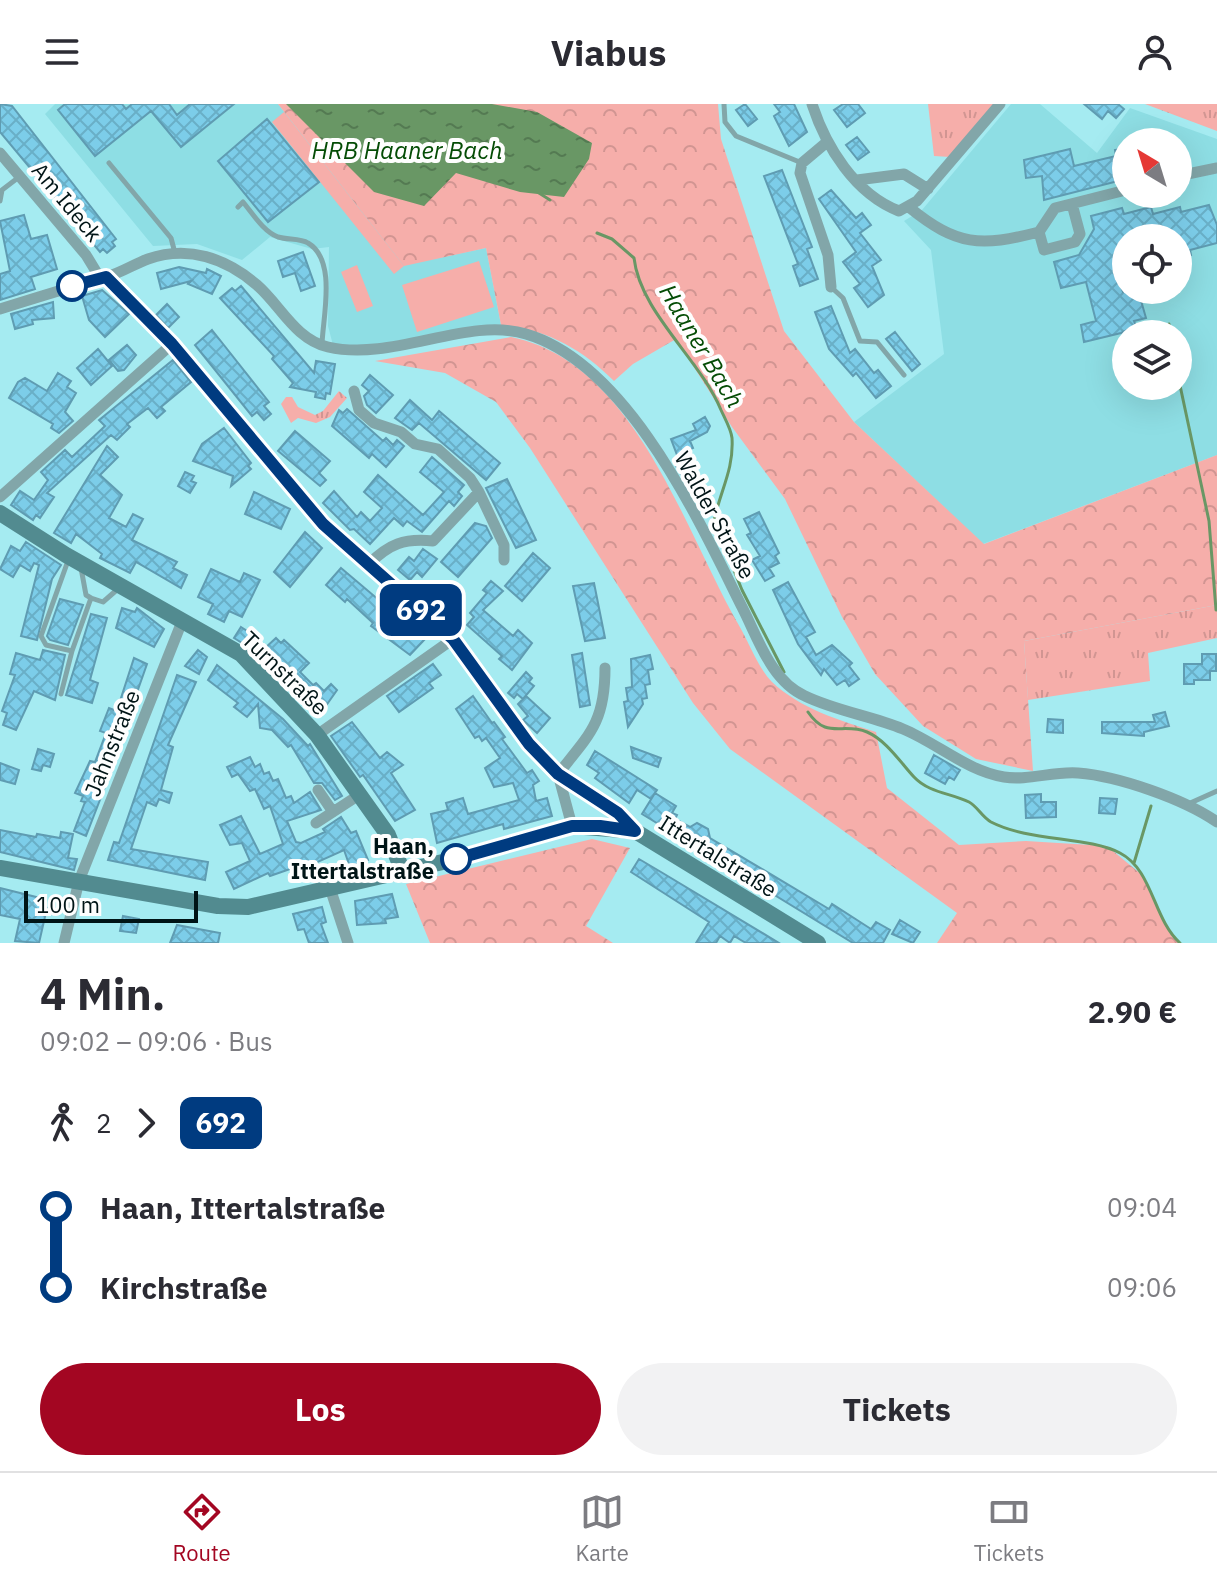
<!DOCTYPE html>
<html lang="de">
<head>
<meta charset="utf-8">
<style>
  :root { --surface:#fff; --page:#f2f2f3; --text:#2b2b33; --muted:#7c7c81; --line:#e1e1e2; --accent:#a30622 }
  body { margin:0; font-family:"IBM Plex Sans",sans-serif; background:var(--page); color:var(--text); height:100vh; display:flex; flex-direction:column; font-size:30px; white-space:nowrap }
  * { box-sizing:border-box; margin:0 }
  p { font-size:26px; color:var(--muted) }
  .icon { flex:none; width:44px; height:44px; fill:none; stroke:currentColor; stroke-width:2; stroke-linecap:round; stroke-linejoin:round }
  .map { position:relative; height:839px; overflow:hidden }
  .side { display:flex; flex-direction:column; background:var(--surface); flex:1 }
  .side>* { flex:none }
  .badge { padding:0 16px; border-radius:12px; font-size:28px; line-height:52px }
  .needle { width:52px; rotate:322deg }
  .tools { position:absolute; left:1112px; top:24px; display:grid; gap:16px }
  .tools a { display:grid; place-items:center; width:80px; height:80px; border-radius:50%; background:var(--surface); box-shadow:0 8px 32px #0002; font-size:40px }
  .scale { position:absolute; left:24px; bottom:20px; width:174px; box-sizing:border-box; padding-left:8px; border:4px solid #001416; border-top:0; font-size:22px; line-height:28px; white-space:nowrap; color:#001416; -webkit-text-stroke:6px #fefefe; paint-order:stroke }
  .map>.badge { position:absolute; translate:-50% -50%; box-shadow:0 0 0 4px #fff }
  .legs { display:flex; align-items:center; gap:12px; height:88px; padding:0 40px; font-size:26px }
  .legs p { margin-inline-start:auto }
  .overview { display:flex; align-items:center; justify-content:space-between; height:136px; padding:0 40px }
  h1 { font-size:44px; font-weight:700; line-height:60px }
  .button { display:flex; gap:16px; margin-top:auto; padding:16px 40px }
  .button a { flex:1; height:92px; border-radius:48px; background:var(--accent); color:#fff; font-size:32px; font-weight:700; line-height:92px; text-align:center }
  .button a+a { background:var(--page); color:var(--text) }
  ul { padding:0 40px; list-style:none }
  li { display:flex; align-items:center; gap:28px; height:80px; font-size:30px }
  li i { display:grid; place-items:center; width:12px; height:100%; margin:0 10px; background:currentColor }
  li i::after { content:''; width:20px; height:20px; margin:-10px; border:6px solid; border-radius:50%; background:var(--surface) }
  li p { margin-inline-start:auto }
  li:first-child i { background:linear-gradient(#0000 50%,currentColor 0) }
  li:last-child i { background:linear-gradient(currentColor 50%,#0000 0) }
  header { display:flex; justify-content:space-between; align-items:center; height:104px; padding:0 40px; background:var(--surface); font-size:36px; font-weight:700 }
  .tabs { display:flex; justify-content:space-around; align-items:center; height:112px; border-top:2px solid var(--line); background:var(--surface); font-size:22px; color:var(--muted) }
  .tabs a { display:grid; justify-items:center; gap:4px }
  .tabs .current { color:var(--accent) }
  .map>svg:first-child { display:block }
  .built { fill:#8edee4; fill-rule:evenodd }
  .grass { fill:url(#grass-tufts) }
  .forest { fill:url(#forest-crowns) }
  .pitch { fill:#f6aeaa }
  .water { fill:url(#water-ripples) }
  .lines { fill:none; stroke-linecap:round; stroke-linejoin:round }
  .stream { stroke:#699765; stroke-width:3 }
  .building { fill:url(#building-cross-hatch); stroke:#5f9cb2; stroke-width:2 }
  .lane { stroke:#82a6a9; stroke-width:5 }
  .street { stroke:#82a6a9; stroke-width:11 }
  .secondary { stroke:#528b90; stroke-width:16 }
  .line-1-casing { stroke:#fff; stroke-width:18 }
  .line-1 { stroke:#003b80; stroke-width:12 }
  .stop-1-dot { fill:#fff; stroke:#003b80; stroke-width:4 }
  .labels { text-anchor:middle; stroke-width:8; stroke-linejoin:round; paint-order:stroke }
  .street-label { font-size:22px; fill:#001416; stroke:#fefefe }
  .stop-label { font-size:22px; font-weight:bold; fill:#001416; stroke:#fefefe; text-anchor:end }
  .water-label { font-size:24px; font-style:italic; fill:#044c05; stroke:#fefefe }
</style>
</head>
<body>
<header><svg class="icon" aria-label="menu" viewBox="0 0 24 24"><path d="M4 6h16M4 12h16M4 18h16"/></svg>Viabus<svg class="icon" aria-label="person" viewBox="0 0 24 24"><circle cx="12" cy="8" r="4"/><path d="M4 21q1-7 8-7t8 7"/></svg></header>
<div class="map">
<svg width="1217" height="839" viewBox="0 0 1217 839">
  <defs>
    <pattern id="grass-tufts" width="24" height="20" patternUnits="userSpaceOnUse" patternTransform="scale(2)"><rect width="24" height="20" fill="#f6aeaa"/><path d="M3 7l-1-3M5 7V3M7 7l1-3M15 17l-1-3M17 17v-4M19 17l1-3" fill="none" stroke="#d19592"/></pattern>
    <pattern id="forest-crowns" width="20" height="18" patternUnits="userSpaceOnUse" patternTransform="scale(2)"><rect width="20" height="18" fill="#f6aeaa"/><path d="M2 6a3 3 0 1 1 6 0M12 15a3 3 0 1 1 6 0" fill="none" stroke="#d19592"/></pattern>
    <pattern id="water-ripples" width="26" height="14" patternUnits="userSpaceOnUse" patternTransform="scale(2)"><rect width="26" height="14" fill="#699765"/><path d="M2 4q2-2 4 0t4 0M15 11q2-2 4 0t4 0" fill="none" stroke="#547a52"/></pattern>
    <pattern id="building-cross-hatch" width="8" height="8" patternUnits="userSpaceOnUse" patternTransform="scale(2)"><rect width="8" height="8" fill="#7ccde9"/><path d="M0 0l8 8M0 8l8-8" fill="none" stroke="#69afc7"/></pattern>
  </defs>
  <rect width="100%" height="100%" fill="#a5ebf1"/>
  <path class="built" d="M55,0H278L404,161L486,144L501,221L374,242L333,241L328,222L329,143L312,145L270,133L242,156L197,140L153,142L45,10Z
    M1011,0H1040L1097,49L1130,4L1217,35V351L983,440L854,318L944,250L931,146L904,117L922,106ZM1126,38H1178V90H1126ZM1126,134H1178V186H1126ZM1126,230H1178V282H1126Z"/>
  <path class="grass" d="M928,0H995L950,53L934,52Z
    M1145,0H1217V27Z
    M339,287L347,294L330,313L316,319L298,314L291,319L281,300L286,293H292L298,303L315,311L323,307Z
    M1217,501V534L1148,549L1150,577L1028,596L1024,537Z"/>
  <path class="forest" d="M278,0H718L721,35L784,227L854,318L984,440L1217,351V501L1024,537L1033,667L976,655L923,622L875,570L842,513L785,395L732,323L676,235L633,260L614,277C582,245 546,225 501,221L486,144L404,162Z
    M511,233C636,258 685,430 741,525C750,541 759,565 772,578C801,605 839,616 876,628L887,684L959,741L1026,737L1107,742L1142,771L1163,817L1179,839H937L957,809L730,645L693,599L530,344L496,298L445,269L375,257Z
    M592,735L630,744L586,822L613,839H430L406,780Z"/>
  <path class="pitch" d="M284,8L404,162L394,170L272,18Z
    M479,157L494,203L417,228L402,181Z
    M357,161L373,202L357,208L341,168Z"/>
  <path class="water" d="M286,0H492L537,8L592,39L589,55L564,93L520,88L456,69L424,102L374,88Z"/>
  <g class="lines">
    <path class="stream" d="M539,89L550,96
      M597,129L612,135L634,154C640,208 700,255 721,306C725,315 731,325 732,334C734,366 720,387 714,417L742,486L784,568
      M1169,220L1171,230
      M1178,272L1209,417L1216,506
      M808,608C827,636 842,618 867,628C886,636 901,659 914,673C929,689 951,689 969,698C977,702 982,713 991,718C1030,738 1087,732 1120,749C1153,766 1153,815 1180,839
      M1134,759L1151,702"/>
  </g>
  <path class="building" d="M0,0L12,2L116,135L112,138L115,142L107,149L103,145L100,148L0,28Z
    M65,0H122L126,5L132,0H169L177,11L190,0H234L181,43L151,7L95,52L58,6Z
    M745,0L757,15L748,22L736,6Z
    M774,0H794L807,28L789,42L774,12L780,8Z
    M843,0H858L865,9L847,23L834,6Z
    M1084,0H1118L1124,5L1116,14L1108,7L1102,15Z
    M267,15L319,78L268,118L218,57Z
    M857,33L869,48L858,56L846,41Z
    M1126,44V75L1044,96L1042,72L1026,74L1024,56L1070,45L1074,62L1116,52L1115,46Z
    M782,66L812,143L807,145L818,175L800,182L793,162L798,160L764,72Z
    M831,86L856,114L862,109L871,121L860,129L881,156L872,162L884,191L868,203L854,184L860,180L843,158L856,148L819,95Z
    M1209,101L1217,121V139L1190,146L1191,151L1178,154V134H1126V149L1115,165L1123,188L1138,186L1146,214L1134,217L1136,222L1121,229L1084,238L1081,221L1096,217L1086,178L1061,184L1054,158L1079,151L1094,125L1091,112L1122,104L1124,110L1151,103L1153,110L1180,103L1181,108Z
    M24,111L31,135L47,131L57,165L31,173L35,185L0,196V170L10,167L0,117Z
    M303,148L315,182L301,187L295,169L283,173L278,157Z
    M179,163L206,169L207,165L221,172L212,190L188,180L191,177L161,185L157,169Z
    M241,182L314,269L316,257L335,260L330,290L326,289L325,295L315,293L316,288L290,283L293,279L272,255L274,252L220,194L232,184L235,187Z
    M102,186L129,210L105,233L89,216L82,192Z
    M53,198L54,214L32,216L33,220L15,225L11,210Z
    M167,200L179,213L168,224L156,211Z
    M831,202L850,249L855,245L874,269L878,266L891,282L876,294L856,269L853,272L829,245L815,208Z
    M212,226L269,298L264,302L271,310L264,316L257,308L252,312L195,241Z
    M895,228L920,260L912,267L886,235Z
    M127,241L136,251L124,266L118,267L109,256Z
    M98,245L112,262L91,281L77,264Z
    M173,256L191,278L161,303L165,307L157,314L148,304L127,320L130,323L117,336L111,331L47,389L54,393L40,414L36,411L33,416L11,401L20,387L34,396L48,376L41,368L65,346L72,353L105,322L99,316Z
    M58,269L71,277L67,283L76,289L65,308L73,317L59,329L51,324L53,320L9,294L18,278L25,274L47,287Z
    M370,271L393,291L376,309L367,301L364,292L369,287L362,281Z
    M410,296L432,316L439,307L500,359L486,376L419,319L412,326L395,314Z
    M347,305L383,337L386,334L393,341L397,336L404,342L386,363L372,350L369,354L332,322L339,306L343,309Z
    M705,313L710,322L707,328L690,337L693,344L683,348L694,365L683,373L676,362L680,359L671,335L696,326L693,320Z
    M224,324L251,359L248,362L251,365L231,382L233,372L193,357L202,340Z
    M295,327L330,357L319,369L326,376L320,382L278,347Z
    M107,342L118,353L100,371L122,391L109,414L126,423L133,410L143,415L132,436L177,458L173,464L187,471L181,484L136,458L130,469L100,454L102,450L76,430L71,439L54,429Z
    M432,353L464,381L458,388L462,392L454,402L449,397L422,428L407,417L403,422L394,414L370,440L354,425L350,426L323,399L334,387L357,413L361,408L370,417L382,404L364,388L378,371L423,411L444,388L420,368Z
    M185,368L194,372L191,377L196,379L190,389L178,382Z
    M507,375L536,436L516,444L486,384Z
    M254,388L290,405L281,425L245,410Z
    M759,408L779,449L775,452L779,459L769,464L774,472L765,477L752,456L760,452L747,431L751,429L744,415Z
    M475,419L486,422L492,434L458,473L441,458Z
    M305,428L322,444L290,483L274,468Z
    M26,438L61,461L52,475L37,536L21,532L39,461L34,459L30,467L20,461L13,473L0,465L11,442L20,447Z
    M423,445L437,455L422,473L417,468L410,476L398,466L409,453L414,457Z
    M533,449L550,464L522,497L505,482Z
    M341,464L425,535L410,551L371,522L373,519L347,495L345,498L326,481Z
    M211,465L240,478L244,469L260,476L242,513L229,507L224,518L208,510L213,500L198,493Z
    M491,477L503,487L483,506L513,532L518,526L532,539L512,566L499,555L502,552L467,521L474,513L470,509L487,489L483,486Z
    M788,478L815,528L806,533L816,551L832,541L852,559L849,562L859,575L849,582L845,576L837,581L824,565L821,571L798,540L773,486Z
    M594,479L605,534L585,537L573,482Z
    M60,495L83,501L68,541L50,536L47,532Z
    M122,504L135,508L137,504L164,525L154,543L116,524Z
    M91,510L107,514L90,576L98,579L92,599L66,591Z
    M241,523L258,534L252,545L234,534Z
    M276,534L281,539L284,536L309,559L300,568L313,581L316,579L324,587L331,580L337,586L323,606L264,545Z
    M43,546L65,551L55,596L34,587L16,626L3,621L7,609L2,607L15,571L10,570L16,549L40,556Z
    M198,546L207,553L199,570L185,562Z
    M582,549L590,601L580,603L572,551Z
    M1202,550H1216V567H1210V576H1194V580H1184V560H1202Z
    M650,551L653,565L648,566L650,580L645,581L647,594L642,595L643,600L628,623L624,598L628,597L626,584L632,583L631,555Z
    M134,554L147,560L129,611L132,613L86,732L74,727L85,698L81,697L83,692L75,689L90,657L95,658L106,629L100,627L109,604L114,606L120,597Z
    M433,560L441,571L429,579L433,584L399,608L387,592Z
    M217,561L283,615L308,642L310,640L342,692L335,696L322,679H314L291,641L288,643L272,626L260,624L258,600L247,613L234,603L238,599L208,576Z
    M526,568L532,574L529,578L534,582L523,595L517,590L514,594L508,589Z
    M177,571L196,578L168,641L173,643L161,686L172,689L169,699L159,695L156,702L147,698L131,745L208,758L205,776L108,756L114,738L119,739Z
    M473,592L492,619L494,618L505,633L502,635L527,669L532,666L539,677L533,681L536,697L547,694L552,712L504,725L503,720L437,739L431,710L448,706L446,699L463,694L468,710L519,696L513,679L494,683L485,664L500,654L486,634L482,637L479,632L475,634L456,605Z
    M526,592L550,614L537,629L523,616L528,612L518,600Z
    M1165,608L1169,622L1144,628V632L1102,629V618H1155L1153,611Z
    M1048,615L1063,616V629L1047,628Z
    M352,618L380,654L387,648L403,661L391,669L415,706L395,717L363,671L360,673L331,632Z
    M631,643L661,654L658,663L633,654Z
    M38,645L54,650L50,663L43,661L41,667L32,665Z
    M595,647L657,686L651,695L637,686L629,699L595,674L599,669L587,661Z
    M934,651L960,666L954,676L949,673L945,680L925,669Z
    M250,653L255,663L260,660L264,670L269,668L273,677L278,675L286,694L291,692L294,699L310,688L321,706L287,717L296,738L301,739L325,728L323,725L341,713L351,729L356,727L368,756L350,763L344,746L311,761L310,758L270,772L268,769L234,785L226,768L250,757L242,739L230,741L220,721L241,712L260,750L283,740L270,702L264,705L255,685L250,687L238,670L232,673L227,663Z
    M0,659L19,666L15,680L0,676Z
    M655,689L676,702L672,709L677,711L675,715L690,723L697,719L708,725L710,734L829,805L832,800L871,825L876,818L890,826L883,839H853L642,710Z
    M1041,690V698H1056V713L1026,714L1025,691Z
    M1100,694L1117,695L1115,710L1099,709Z
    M0,726L36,733L37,730L60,734L61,728L73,730L68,754L77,755L74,766L0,748Z
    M639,755L661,768L779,839H746L734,832L730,839L720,832L716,839H696L709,818L631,768Z
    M0,784L40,794L47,804L39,839L15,837L20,815L0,811Z
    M392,790L398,813L385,815L386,819L357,821L355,797Z
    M322,803L326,818L321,820L328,839H309L304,825L298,826L293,810Z
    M123,812L139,815L136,829L120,827Z
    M900,816L920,828L913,839L892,830Z
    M177,821L220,829L218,839H170Z"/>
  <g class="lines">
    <path class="lane" d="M724,0L725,18L736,32L802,59
      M109,59L171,134L175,149
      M0,97L2,86L19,73
      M238,103L243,98C253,110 263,127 278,133C288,136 300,134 308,139C337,156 323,212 322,240
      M831,183L843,194L860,237L877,238L904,271
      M69,454L41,532L46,541L72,547L91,494L86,491L81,464
      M91,494L103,498L119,484
      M61,590L72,547
      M559,670L618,709L629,721
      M1188,700L1217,687"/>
    <path class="street" d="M812,0C826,43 855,90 899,107L917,97L1000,0
      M827,38L802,59L800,69L828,151L831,183
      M0,49L86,151L100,174
      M1178,72L1217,64
      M857,76L904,70L928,85
      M910,104C957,142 980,143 1039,128L1055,104L1126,86
      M1039,128L1044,146L1075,138L1080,130L1072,100
      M106,173L172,240L323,420L453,535L529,640L558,670L572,722
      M0,205C35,194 71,183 106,173C121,169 134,160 148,155C188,141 226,154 257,181C281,202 295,235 328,243C394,258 467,212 526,230C628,260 698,415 742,503C758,534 771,577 805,592C836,607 872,612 903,625C937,639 967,667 1004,673C1028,677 1053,667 1078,669C1118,672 1184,695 1217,718
      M354,287L359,306L374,319L401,328L415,340L438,345L470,374L479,388
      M0,393L172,240
      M369,460C389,440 404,434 433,437L479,388L504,441V456
      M317,631L453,535
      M558,670C590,630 605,618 605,564
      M318,686L333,708
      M316,719L359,691
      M330,784L348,839
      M64,839L79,777L183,515"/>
    <path class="secondary" d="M0,409L66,451L241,550L317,631L388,731L403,768
      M0,764L218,802L248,803L447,757L572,722L635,727L818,839"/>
  </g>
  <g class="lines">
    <defs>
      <path id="line-1" d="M72,182L106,173L172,240L323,420L453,535L529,640L558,670L618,709L635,727L600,722H572L456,755"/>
    </defs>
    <use href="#line-1" class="line-1-casing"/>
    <use href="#line-1" class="line-1"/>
  </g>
  <g class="stop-1-dot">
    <circle cx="72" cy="182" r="14"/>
    <circle cx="456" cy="755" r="14"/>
  </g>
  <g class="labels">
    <g class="street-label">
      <text transform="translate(67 98) rotate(50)" y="8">Am Ideck</text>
      <text transform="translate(715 411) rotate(61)" y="8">Walder Straße</text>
      <text transform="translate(285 569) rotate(44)" y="8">Turnstraße</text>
      <text transform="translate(112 639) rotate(-68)" y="8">Jahnstraße</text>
      <text transform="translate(718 752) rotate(32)" y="8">Ittertalstraße</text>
    </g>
    <g class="stop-label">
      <text x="434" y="750">Haan,<tspan x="434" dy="25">Ittertalstraße</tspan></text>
    </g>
    <g class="water-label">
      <text x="407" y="55">HRB Haaner Bach</text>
      <text transform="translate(701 242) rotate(59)" y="8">Haaner Bach</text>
    </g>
  </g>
</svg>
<div class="tools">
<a><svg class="needle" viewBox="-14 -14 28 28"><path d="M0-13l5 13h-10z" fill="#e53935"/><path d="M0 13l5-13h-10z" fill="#7c7c81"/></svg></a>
<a><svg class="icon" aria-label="locate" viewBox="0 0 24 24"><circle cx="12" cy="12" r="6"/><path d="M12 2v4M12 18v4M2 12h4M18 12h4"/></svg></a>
<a><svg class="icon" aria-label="layers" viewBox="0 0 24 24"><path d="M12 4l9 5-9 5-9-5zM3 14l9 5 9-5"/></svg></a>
</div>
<div class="scale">100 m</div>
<b class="badge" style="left:421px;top:506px;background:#003b80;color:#fff">692</b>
</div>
<section class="side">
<div class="overview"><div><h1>4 Min.</h1><p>09:02 – 09:06 · Bus</p></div><b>2.90 €</b></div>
<div class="legs"><svg class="icon" aria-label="walk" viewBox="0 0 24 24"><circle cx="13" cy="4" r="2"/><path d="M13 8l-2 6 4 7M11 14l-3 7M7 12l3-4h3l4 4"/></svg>2<svg class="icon" aria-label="forward" viewBox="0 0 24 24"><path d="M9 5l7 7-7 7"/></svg><b class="badge" style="background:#003b80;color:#fff">692</b></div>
<ul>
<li><i style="color:#003b80"></i><b>Haan, Ittertalstraße</b><p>09:04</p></li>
<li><i style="color:#003b80"></i><b>Kirchstraße</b><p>09:06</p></li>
</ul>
<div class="button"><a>Los</a><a>Tickets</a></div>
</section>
<nav class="tabs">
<a class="current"><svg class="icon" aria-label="directions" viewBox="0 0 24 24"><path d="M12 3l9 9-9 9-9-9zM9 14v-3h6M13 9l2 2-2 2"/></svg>Route</a>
<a><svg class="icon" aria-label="map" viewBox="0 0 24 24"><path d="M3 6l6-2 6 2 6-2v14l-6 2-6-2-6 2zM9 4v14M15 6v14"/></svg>Karte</a>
<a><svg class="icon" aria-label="tickets" viewBox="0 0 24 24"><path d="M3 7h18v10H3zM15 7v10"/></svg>Tickets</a>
</nav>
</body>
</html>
